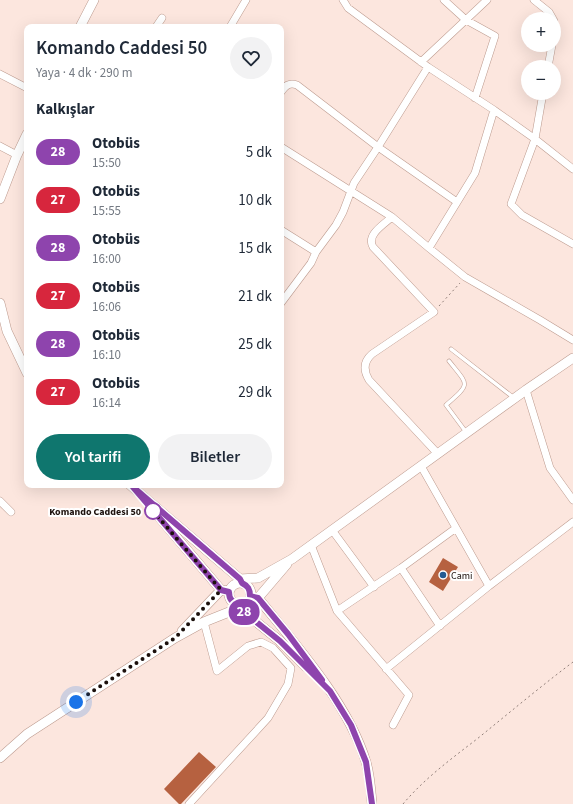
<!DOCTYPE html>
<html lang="tr">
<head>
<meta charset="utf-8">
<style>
  :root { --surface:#fff; --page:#f2f2f3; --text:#1f2937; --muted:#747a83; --accent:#0f766e }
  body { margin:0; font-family:"Source Sans 3",sans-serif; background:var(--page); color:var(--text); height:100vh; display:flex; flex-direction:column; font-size:15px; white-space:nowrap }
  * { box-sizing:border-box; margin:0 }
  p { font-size:13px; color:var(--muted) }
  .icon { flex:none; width:22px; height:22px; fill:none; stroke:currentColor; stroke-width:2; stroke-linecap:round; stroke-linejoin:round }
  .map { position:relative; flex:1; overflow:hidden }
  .panel { position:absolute; left:24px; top:24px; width:260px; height:464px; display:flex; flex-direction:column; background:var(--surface); border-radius:8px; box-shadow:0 4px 16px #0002 }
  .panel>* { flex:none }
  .badge { padding:0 8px; border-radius:13px; font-size:14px; line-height:26px }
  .controls { position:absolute; left:521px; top:12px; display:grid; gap:8px }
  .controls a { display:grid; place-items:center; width:40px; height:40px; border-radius:50%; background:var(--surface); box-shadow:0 4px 16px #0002; font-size:20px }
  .you { position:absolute; width:20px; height:20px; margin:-10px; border:3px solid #fff; border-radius:50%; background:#1a73e8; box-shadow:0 0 0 6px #1a73e833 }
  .map>.badge { position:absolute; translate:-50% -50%; box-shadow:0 0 0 2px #fff }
  h2 { padding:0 12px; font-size:15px; line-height:36px }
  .round { display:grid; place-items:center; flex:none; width:42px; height:42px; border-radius:21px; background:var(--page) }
  .head { display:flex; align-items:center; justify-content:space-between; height:68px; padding:0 12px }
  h1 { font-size:19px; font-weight:600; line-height:30px }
  .cta { display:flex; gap:8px; margin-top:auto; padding:8px 12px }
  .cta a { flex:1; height:46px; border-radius:24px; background:var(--accent); color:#fff; font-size:16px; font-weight:600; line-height:46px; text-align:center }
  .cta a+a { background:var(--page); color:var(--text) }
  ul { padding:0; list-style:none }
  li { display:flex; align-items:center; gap:12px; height:48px; padding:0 12px }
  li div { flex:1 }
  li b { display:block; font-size:15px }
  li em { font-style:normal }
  li .badge { min-width:44px; font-weight:700; text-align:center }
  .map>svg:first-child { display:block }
  .building { fill:#b66140 }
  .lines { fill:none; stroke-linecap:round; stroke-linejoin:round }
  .service-casing { stroke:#bd9b8f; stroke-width:4.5 }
  .minor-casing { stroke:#bd9b8f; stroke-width:8 }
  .tertiary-casing { stroke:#bd9b8f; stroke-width:10 }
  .path { stroke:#92807a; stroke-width:1; stroke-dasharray:2 3; stroke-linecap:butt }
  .service { stroke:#fff; stroke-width:3.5 }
  .minor { stroke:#fff; stroke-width:7 }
  .tertiary { stroke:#fff; stroke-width:9 }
  .line-casing { stroke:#fff; stroke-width:9 }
  .line { stroke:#8e44ad; stroke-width:6 }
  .walk { stroke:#1c100c; stroke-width:4; stroke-dasharray:0 7.2 }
  .stop-dot { fill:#fff; stroke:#8e44ad; stroke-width:2 }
  .poi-dot { fill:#225a92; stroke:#fff; stroke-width:1.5 }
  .labels { text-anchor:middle; stroke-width:4; stroke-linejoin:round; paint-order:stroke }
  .stop-label { font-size:10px; font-weight:bold; fill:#1c100c; stroke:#fff; text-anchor:end }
  .poi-label { font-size:10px; fill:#1c100c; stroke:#fff; text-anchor:start }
</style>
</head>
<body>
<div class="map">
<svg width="573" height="804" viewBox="0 0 573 804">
  <rect width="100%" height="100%" fill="#fce6de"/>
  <path class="building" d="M443,558L458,567L443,591L429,582Z
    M199,752L216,767L181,804H179L164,789Z"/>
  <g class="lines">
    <defs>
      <path id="service" d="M451,349L514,398
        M449,361C469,386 471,383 446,405L466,432"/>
      <path id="minor" d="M343,0L348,8L428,67L494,110L535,139L573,169
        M444,0L466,20L495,36L475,98
        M534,0L549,12L553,19
        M554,21V32
        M156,27L162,18
        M230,27L246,0
        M421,62L487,0
        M548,67L552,45
        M0,74L27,88
        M281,92C285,86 289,82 297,85L378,147L457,202
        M543,93L535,139L511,204L522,215L573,244
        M0,146L17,155
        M281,147L392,217L429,248L475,173L494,110
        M392,217C383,225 366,235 373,247L434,312L372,354C364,361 363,370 369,380L438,454
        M281,230L316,252
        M429,248L465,277L540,320L573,340
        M281,303L311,263L316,252L336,225L343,212L354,183L378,147L428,67
        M526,390L550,468L573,500
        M421,466L489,586
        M0,501L11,512
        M332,530L374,587
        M311,545L337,611L409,695L393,725
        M401,568L440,626
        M337,611L401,568L456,528
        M386,669L489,586L573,522
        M189,804L268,718L288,684L291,668L273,648L261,642L248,646L217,671L204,622"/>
      <path id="tertiary" d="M80,27L94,0
        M0,199L17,155L27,134
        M0,303L7,331L27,373
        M130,485L240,579L242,583
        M154,511L221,590L229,591
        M240,579L258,578L292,559L526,390L573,358
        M229 594a11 11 0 1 1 22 0a11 11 0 1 1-22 0Z
        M250,596L258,598C296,645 348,703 366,762C370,775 371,791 372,804
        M258,598L287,564
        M239,608L280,641L306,667
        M182,631L221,590
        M0,758L27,734L175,638L204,622L239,608"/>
    </defs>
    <use href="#service" class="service-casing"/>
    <use href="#minor" class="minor-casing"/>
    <use href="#tertiary" class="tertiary-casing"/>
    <path class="path" d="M439,306L460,283
      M403,804C424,779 451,759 477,739C509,713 540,687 573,662"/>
    <use href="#service" class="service"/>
    <use href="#minor" class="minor"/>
    <use href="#tertiary" class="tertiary"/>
  </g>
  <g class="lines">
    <defs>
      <path id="line" d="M322,680L288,634L258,598L250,596C250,589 248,586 242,583L240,579L133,487L221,590L229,592C229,599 232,603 239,604V608L280,641L330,691L351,725L366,762L372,804"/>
    </defs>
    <use href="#line" class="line-casing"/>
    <use href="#line" class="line"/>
    <path class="walk" d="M76,702L175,638L221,590L153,511"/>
  </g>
  <circle class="stop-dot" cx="153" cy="511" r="8"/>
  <circle class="poi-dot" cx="443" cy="575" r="4"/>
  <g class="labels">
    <g class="stop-label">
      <text x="141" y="515">Komando Caddesi 50</text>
    </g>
    <g class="poi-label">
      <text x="451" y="579">Cami</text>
    </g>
  </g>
</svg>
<div class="controls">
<a>+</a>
<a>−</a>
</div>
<div class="you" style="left:76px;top:702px"></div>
<b class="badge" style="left:244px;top:612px;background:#8e44ad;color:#fff">28</b>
<section class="panel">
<div class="head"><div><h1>Komando Caddesi 50</h1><p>Yaya · 4 dk · 290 m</p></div><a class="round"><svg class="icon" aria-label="heart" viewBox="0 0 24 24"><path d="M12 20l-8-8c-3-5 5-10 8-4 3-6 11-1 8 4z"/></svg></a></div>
<h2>Kalkışlar</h2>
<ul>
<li><span class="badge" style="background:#8e44ad;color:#fff">28</span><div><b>Otobüs</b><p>15:50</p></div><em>5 dk</em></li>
<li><span class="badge" style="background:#d7263d;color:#fff">27</span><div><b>Otobüs</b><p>15:55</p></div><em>10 dk</em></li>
<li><span class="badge" style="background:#8e44ad;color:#fff">28</span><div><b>Otobüs</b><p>16:00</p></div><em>15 dk</em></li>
<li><span class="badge" style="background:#d7263d;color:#fff">27</span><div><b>Otobüs</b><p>16:06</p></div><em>21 dk</em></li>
<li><span class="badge" style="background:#8e44ad;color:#fff">28</span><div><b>Otobüs</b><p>16:10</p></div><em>25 dk</em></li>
<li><span class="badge" style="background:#d7263d;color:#fff">27</span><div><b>Otobüs</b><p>16:14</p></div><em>29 dk</em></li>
</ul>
<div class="cta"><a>Yol tarifi</a><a>Biletler</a></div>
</section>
</div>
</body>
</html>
